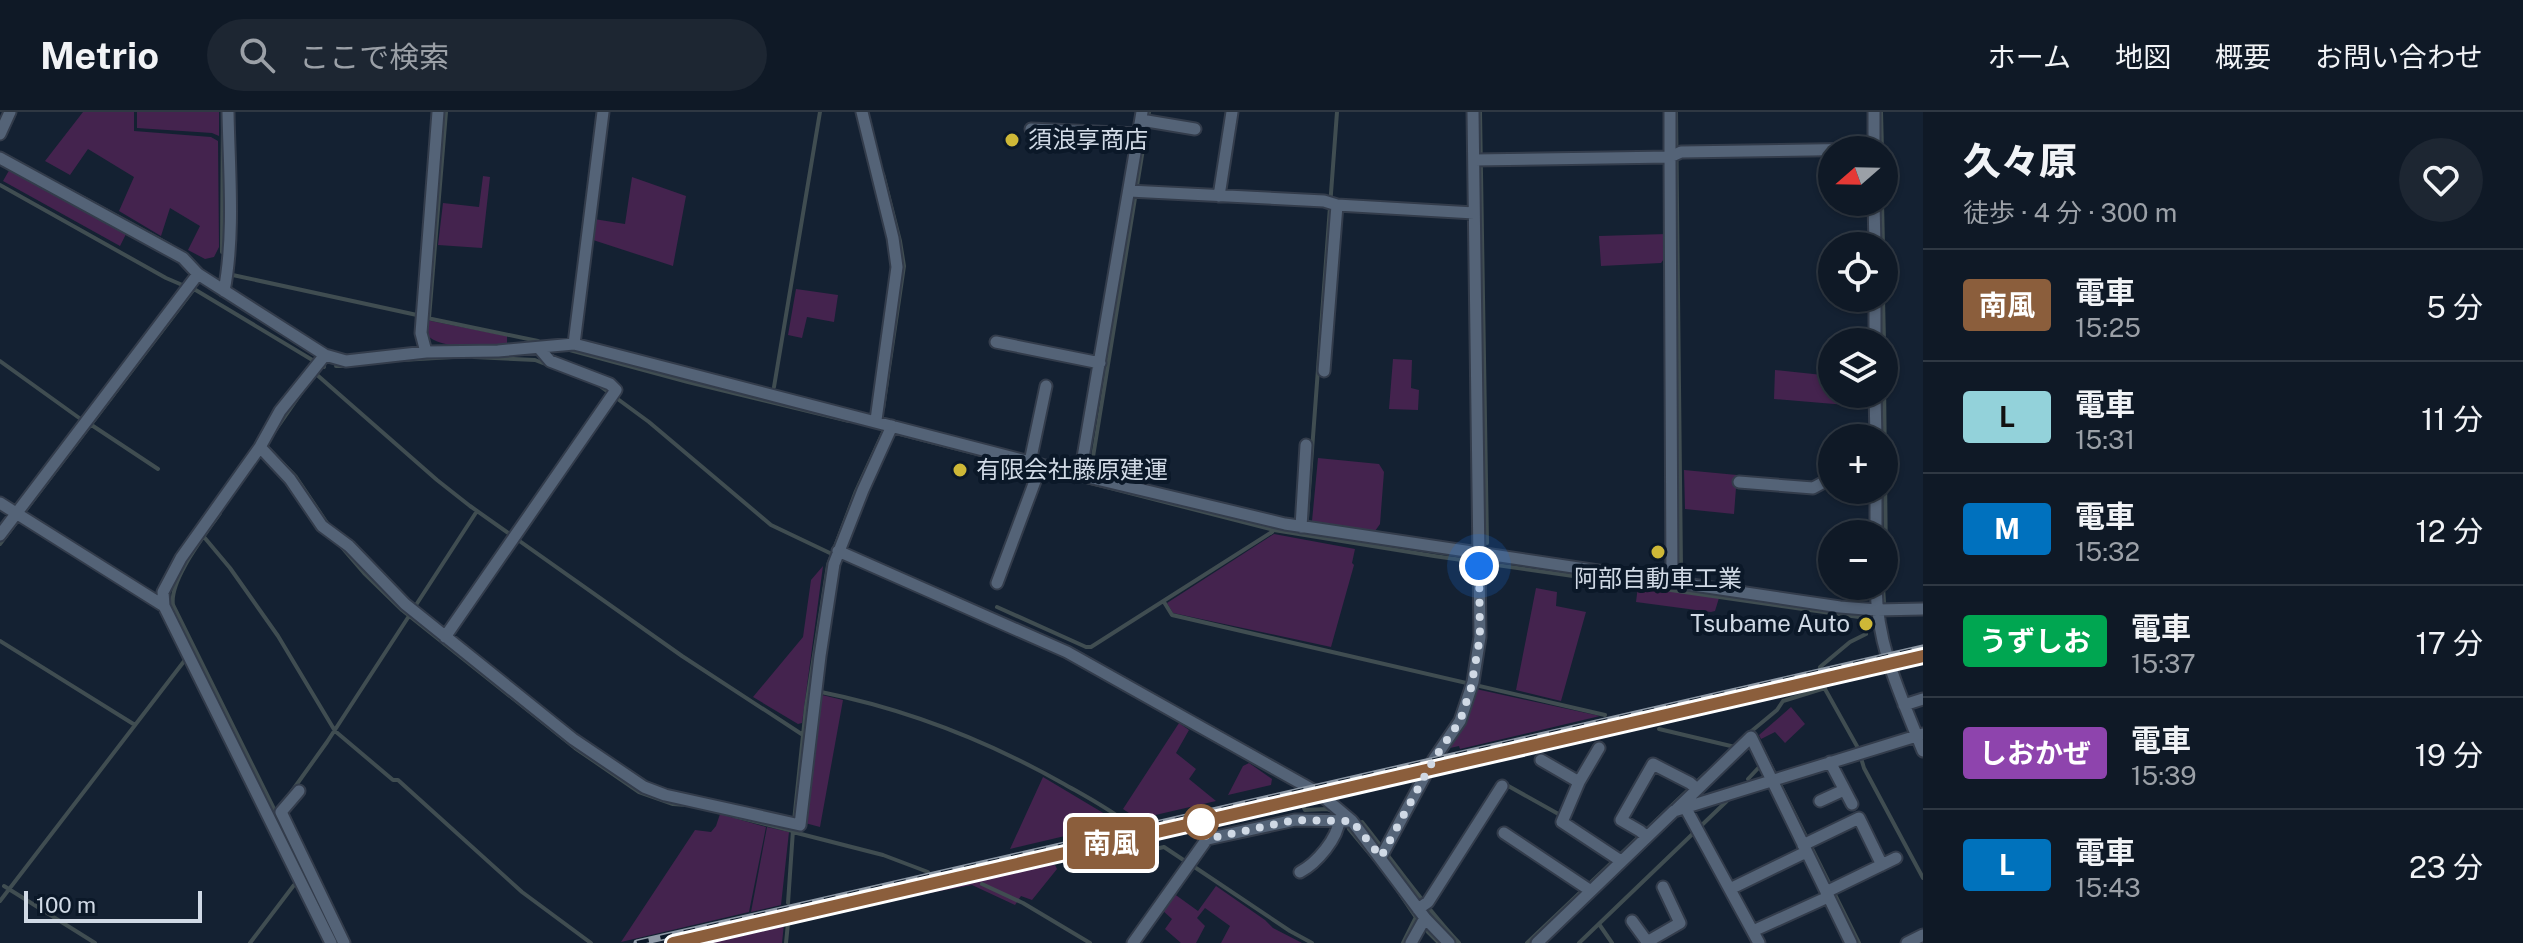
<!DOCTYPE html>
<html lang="ja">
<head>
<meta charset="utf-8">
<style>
  :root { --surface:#0f1926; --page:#1d2632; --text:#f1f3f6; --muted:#9ba0a7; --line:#2f3843 }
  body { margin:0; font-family:"Public Sans","Noto Sans JP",sans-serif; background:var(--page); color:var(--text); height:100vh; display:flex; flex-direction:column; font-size:30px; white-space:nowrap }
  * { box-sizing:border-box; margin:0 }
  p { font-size:26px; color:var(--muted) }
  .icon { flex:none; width:44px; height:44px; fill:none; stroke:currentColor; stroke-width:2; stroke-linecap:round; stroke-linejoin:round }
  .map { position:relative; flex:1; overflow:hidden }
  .drawer { display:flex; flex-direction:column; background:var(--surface); width:600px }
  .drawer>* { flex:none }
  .badge { padding:0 16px; border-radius:6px; font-size:28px; line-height:52px }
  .needle { width:52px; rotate:250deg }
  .buttons { position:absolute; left:1818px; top:24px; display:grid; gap:16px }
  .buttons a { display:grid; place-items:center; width:80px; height:80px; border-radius:50%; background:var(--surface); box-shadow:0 2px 6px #0004,0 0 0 2px var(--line); font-size:40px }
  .scale { position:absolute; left:24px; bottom:20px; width:178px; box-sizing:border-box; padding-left:8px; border:4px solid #d0d9e5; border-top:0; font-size:22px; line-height:28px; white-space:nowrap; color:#d0d9e5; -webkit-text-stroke:6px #0b1828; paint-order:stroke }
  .you { position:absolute; width:40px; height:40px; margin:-20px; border:6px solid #fff; border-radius:50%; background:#1a73e8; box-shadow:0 0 0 12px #1a73e833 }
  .map>.badge { position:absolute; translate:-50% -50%; box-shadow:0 0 0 4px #fff }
  .round { display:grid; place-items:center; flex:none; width:84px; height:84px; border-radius:42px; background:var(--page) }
  .overview { display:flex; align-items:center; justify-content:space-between; height:136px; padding:0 40px }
  h1 { font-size:38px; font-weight:800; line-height:60px }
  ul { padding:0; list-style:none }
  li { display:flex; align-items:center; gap:24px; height:112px; padding:0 40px; border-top:2px solid var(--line) }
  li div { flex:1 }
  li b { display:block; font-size:30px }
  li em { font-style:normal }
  li .badge { min-width:88px; font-weight:700; text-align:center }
  header { display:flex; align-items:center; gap:48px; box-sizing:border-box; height:112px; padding:0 40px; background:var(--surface); border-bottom:2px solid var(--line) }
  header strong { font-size:38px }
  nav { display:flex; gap:44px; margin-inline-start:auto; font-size:28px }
  .search { width:560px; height:72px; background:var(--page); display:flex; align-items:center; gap:20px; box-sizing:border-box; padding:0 28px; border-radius:44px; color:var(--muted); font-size:30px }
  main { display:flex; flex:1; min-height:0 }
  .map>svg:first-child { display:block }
  .green { fill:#44234e }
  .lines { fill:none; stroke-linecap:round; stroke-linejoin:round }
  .stream { stroke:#404d51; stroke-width:4 }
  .minor-casing { stroke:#333c4b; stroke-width:15 }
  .minor { stroke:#546377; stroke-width:11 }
  .rail-casing { stroke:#8d98a5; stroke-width:7 }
  .rail { stroke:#0b1828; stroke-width:4; stroke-dasharray:12; stroke-linecap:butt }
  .line-casing { stroke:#fff; stroke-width:18 }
  .line { stroke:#8b5e3c; stroke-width:12 }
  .walk { stroke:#d0d9e5; stroke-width:8; stroke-dasharray:0 14.4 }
  .poi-dot { fill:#ceb837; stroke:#0b1828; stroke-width:3 }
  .stop-dot { fill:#fff; stroke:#8b5e3c; stroke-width:4 }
  .labels { text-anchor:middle; stroke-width:8; stroke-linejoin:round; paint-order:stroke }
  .poi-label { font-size:24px; fill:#d0d9e5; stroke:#0b1828; text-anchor:start }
</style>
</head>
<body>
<header>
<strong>Metrio</strong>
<div class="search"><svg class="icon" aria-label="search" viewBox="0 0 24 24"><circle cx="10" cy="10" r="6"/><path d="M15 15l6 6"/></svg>ここで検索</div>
<nav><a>ホーム</a><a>地図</a><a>概要</a><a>お問い合わせ</a></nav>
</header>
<main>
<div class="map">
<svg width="1923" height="831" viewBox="0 0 1923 831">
  <rect width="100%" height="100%" fill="#142132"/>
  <path class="green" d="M83,0H134V19L211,25L218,29L219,135L214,145L205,147L188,138L200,114L170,96L161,124L119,99L134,65L88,37L70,63L45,49Z
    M137,0H219V24L212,21L137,16Z
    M11,55L127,120L120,134L3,69Z
    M483,64L490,65L482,136L438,133L443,91L479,95Z
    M632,65L686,84L673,154L590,127L594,107L625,112Z
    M1667,122L1666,144L1661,151L1601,154L1599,124Z
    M796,177L838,183L834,210L807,205L802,226L788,223Z
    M426,208L507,224V232C484,233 448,239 429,225Z
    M1393,247L1412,248L1411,276L1419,278L1418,298L1389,297Z
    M1775,258L1832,264V282H1871V287L1859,286L1858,294L1774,287Z
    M1318,346L1379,352L1384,360L1380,412L1375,419L1312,409Z
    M1684,358L1737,363L1734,402L1685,397Z
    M1274,422L1355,437L1352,451L1354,453L1331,535L1173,501L1167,491Z
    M823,454L802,611L798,612L753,585L803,525L811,468Z
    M1638,474L1719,486L1715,499L1711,500L1636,490Z
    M1536,476L1557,480L1556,494L1586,500L1561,589L1516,578Z
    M1476,577L1600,604L1460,637L1459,634L1450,636C1462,618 1472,600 1476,577Z
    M822,583L843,588L820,715L805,711L819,586Z
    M1791,595L1805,612L1785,631L1775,620L1761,627L1759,623Z
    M1179,611L1189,618L1176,641L1196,657L1189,667L1216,689L1138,707L1123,697Z
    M1249,651L1272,667L1271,673L1228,683L1243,654Z
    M1043,665L1120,711L1010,737Z
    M720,702L766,715L749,800L621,830L695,718L711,720L716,714Z
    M767,715L789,720L781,793L751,800Z
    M1055,753L1057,757L1032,788L1021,784L1015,793L972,773L919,783L916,779L1027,754Z
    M1216,774L1265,808L1273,816L1302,831H1221L1230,814L1205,796L1197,806L1205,814L1196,831H1181L1165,817L1172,807L1161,797L1173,781L1198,799Z
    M784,812L782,831H695Z"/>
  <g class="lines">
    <path class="stream" d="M1480,0L1487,431
      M1676,0L1681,457
      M1881,0L1882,38
      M883,62L900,129L904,154L883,297
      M0,73L166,166L187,175
      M69,78L170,133
      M1882,90L1883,134
      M222,140L223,0
      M228,162L417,203
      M1883,186L1884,230
      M427,206L538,229
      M429,206L446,0
      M566,237L688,270L849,309
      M474,245L535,248L548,253
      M402,248L453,245
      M0,249L82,308
      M336,254H349
      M316,262L437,368L470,394L682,544L803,623
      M1884,266L1886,453L1884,457
      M600,274L649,310L771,413L834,443
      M774,275L820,0
      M90,312L158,357
      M274,320L301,281
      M892,320L1274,418L1434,444L1859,505L1870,504
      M266,334L296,365L327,411
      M1092,351L1149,0
      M220,401C205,423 169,468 173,493L277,703
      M1307,406L1337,0
      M204,425L230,456L278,524L335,619L393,668H398L522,780L591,831
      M0,432L194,177L324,255
      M339,432L364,461L402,498L575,636L639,680L673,692L686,693
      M1883,474L1884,491
      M1164,490L1172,503L1605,603
      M997,495L1086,535H1091L1272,420
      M414,496L477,399
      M0,529L135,613
      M1825,577L1858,636L1864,656L1923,766
      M821,580C906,597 988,629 1064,672C1085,684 1108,696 1127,711
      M1659,617L1735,635
      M1748,622L1777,598L1783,589L1825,576L1820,555L1850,530L1866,522
      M1762,636L1859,831
      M1748,667L1763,651
      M1503,671L1562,704
      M292,679L327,630L409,504
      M1303,694L1305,698L1327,697L1336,701
      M734,704L793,719
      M794,709L806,595L828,453L856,379L884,318
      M1360,711L1362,710C1394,750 1423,793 1459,831
      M1349,717L1379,753
      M793,720L883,743L928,760
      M1135,734L1137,741L1164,735L1185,749
      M1193,754L1290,819L1312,831
      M982,772L1023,791L1090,831
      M4,774L95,831
      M1396,776L1417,807
      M0,789L185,548
      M788,791L793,718
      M1599,812L1612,831
      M1428,820L1439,831
      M250,831L294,773
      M786,831L788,811
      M1403,831L1416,805
      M1527,831L1706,661
      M1579,831L1730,686
      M1921,831L1923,830"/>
    <defs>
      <path id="minor" d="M862,0L893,126L897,155L876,308
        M1670,0V45
        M1874,0V38
        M1141,8L1195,17
        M1031,17L1138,22
        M0,22L10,0
        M1670,45L1681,40L1874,37
        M0,46L183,146L198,162L325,243L346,249L426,240L498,239L574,232L1080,363L1285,412L1840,495L1877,498L1923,497
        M1474,48L1670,45L1672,470
        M1129,79L1324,89L1337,93L1474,101
        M1219,84L1232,0
        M1874,90L1875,134
        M224,179C235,123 229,57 228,0
        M1875,186V230
        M996,230L1100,251
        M574,232L603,0
        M426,240L421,221L438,0
        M325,243L280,299L260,335L181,446L163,480L164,494L331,831
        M1324,259L1337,93
        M1875,282L1876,326
        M260,335L290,367L322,414L349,434L405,492L573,627L644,675L665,683L800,713L820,544L834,452L863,378L892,314
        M1030,350L1046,274
        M1080,363L1142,0
        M1739,370L1813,376L1826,369L1832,370
        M1876,378V422
        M0,391L164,494
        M1301,415L1306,333
        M0,423L198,162
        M838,439L1067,540L1320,682L1352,709
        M997,471L1041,353
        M1876,474C1877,535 1901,584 1923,639
        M445,525L616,278L610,272L550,249L539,236
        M1904,593L1923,587
        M1599,636L1579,670L1562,710L1621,749
        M1541,648L1579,670
        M1830,650L1852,692
        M299,679L281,700L344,831
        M1820,689L1844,678
        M1685,695L1759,831
        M1677,697L1751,625L1851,831
        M1504,721L1591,779
        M1647,725L1640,719L1621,708L1653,652L1690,671L1697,677
        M1803,733L1859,706L1882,753
        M1381,745L1434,647L1460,609L1473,570L1480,525L1473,0
        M1300,760C1317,751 1338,726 1339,708
        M1730,777L1806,740
        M1826,780L1896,746
        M1418,797L1428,790L1502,674
        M1632,809L1648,831
        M1753,819L1828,785
        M1647,830L1680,811L1663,775
        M1133,831L1207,727L1295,708L1352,709L1425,806L1449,831
        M1411,831L1425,806
        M1537,831L1674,699L1923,622
        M1907,831L1923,823"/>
    </defs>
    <use href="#minor" class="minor-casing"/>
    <use href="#minor" class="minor"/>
    <defs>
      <path id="rail" d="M637,831L1923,536"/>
    </defs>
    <use href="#rail" class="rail-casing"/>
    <use href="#rail" class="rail"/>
  </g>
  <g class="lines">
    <defs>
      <path id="line" d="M673,831L1923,544"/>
    </defs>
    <use href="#line" class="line-casing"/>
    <use href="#line" class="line"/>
    <path class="walk" d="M1201,710L1207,727L1295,708L1352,709L1381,745L1434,647L1460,609L1471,576L1480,525L1479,454"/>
  </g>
  <g class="poi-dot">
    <circle cx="1012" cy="28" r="8"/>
    <circle cx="960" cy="358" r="8"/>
    <circle cx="1658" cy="440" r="8"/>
    <circle cx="1866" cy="512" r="8"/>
  </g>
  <circle class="stop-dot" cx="1201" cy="710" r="16"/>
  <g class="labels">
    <g class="poi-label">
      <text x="1028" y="36">須浪享商店</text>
      <text x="976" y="366">有限会社藤原建運</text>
      <text x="1658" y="475" text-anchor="middle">阿部自動車工業</text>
      <text x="1850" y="520" text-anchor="end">Tsubame Auto</text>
    </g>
  </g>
</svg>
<div class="buttons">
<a><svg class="needle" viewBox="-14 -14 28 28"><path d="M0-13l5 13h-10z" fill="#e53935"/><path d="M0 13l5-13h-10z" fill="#9ba0a7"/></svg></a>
<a><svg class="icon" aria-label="locate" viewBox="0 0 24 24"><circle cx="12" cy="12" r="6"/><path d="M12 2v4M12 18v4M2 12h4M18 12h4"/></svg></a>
<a><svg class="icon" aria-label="layers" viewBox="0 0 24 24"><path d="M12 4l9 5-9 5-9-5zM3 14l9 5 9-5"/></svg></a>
<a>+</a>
<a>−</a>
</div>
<div class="scale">100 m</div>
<div class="you" style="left:1479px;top:454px"></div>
<b class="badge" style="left:1111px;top:731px;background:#8b5e3c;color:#fff">南風</b>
</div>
<section class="drawer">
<div class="overview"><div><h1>久々原</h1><p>徒歩 · 4 分 · 300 m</p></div><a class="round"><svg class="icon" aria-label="heart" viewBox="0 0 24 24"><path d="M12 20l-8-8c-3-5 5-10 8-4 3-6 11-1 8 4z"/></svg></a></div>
<ul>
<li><span class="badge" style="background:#8b5e3c;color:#fff">南風</span><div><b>電車</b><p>15:25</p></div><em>5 分</em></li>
<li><span class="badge" style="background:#93d2da;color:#111">L</span><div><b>電車</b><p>15:31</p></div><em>11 分</em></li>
<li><span class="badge" style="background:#0071be;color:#fff">M</span><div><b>電車</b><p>15:32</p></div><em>12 分</em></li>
<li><span class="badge" style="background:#00a651;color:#fff">うずしお</span><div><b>電車</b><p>15:37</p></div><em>17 分</em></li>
<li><span class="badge" style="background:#8e44ad;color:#fff">しおかぜ</span><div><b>電車</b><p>15:39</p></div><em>19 分</em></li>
<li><span class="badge" style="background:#0072bc;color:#fff">L</span><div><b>電車</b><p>15:43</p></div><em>23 分</em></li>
</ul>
</section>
</main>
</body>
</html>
